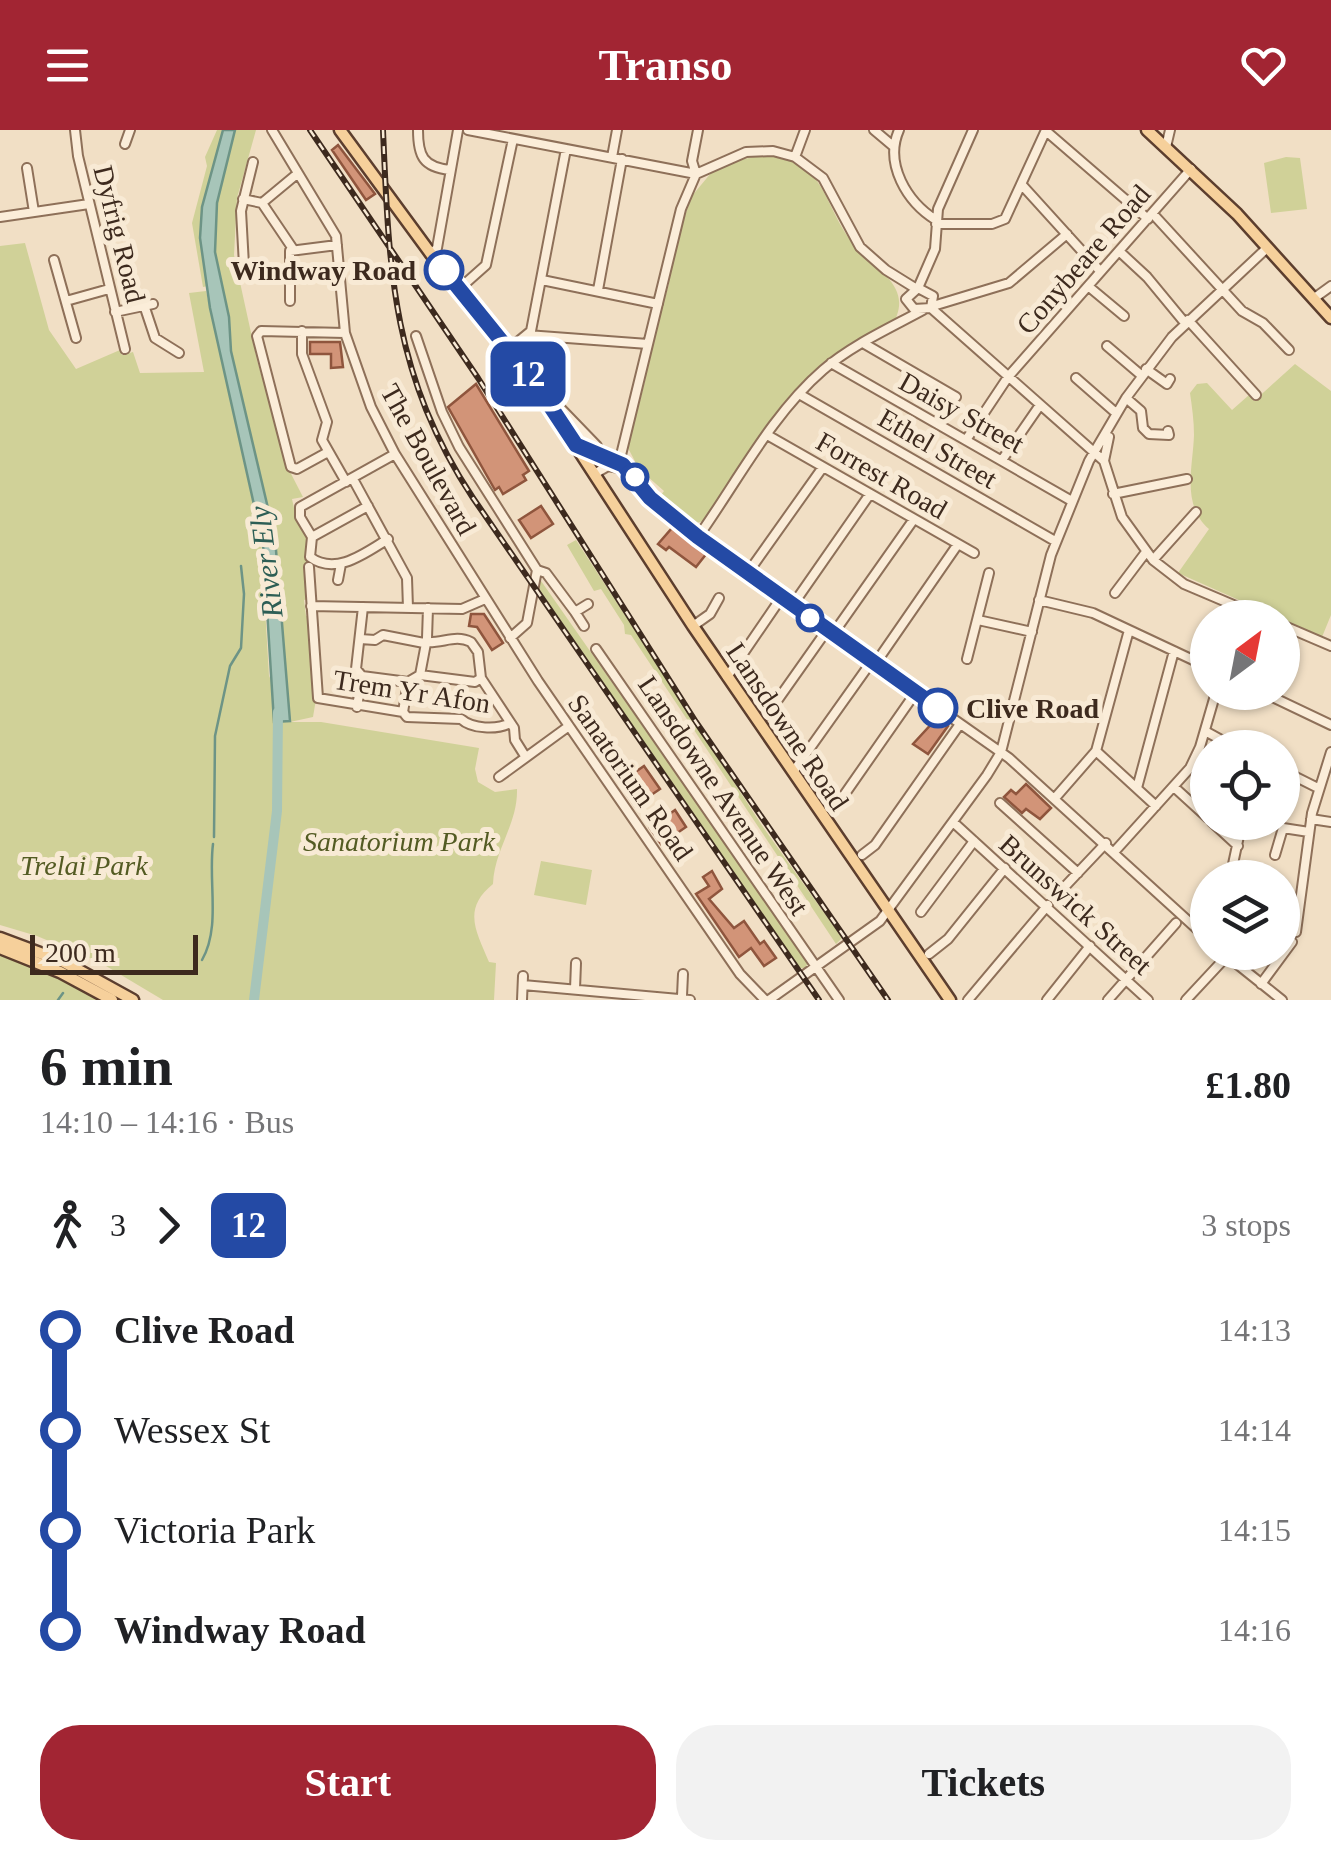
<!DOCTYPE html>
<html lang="en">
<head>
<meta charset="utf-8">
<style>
  :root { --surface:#fff; --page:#f2f2f2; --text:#202124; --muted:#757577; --accent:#a22533 }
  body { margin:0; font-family:"Times New Roman",serif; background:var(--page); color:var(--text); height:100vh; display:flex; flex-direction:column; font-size:38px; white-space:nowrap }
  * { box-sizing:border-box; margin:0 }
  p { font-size:32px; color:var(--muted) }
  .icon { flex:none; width:55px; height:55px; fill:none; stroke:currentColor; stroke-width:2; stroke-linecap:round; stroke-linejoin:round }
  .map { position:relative; height:870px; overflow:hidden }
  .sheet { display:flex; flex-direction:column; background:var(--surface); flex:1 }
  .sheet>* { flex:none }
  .badge { padding:0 20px; border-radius:15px; font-size:35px; line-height:65px }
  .needle { width:65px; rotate:32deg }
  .fabs { position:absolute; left:1190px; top:470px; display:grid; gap:20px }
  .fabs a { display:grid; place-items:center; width:110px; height:110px; border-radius:50%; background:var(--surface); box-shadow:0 2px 8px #0004; font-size:50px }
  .scale { position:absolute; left:30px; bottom:25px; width:168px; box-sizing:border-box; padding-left:10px; border:5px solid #3d2a1e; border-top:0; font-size:28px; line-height:35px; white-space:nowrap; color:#3d2a1e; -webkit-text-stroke:8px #f8ead5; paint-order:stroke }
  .map>.badge { position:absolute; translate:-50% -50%; box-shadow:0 0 0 5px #fff }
  .legs { display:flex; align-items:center; gap:15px; height:110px; padding:0 40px; font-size:32px }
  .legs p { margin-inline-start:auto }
  .overview { display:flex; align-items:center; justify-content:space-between; height:170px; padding:0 40px }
  h1 { font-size:55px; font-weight:800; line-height:75px }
  .primary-button { display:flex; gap:20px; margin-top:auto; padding:20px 40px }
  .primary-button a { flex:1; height:115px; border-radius:40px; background:var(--accent); color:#fff; font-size:40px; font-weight:800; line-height:115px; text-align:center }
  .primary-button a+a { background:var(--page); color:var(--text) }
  ul { padding:0 40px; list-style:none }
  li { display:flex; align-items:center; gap:35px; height:100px; font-size:38px }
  li i { display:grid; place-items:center; width:15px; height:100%; margin:0 12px; background:currentColor }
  li i::after { content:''; width:25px; height:25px; margin:-12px; border:8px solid; border-radius:50%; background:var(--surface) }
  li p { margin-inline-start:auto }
  li:first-child i { background:linear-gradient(#0000 50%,currentColor 0) }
  li:last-child i { background:linear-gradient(currentColor 50%,#0000 0) }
  header { display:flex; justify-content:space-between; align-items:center; height:130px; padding:0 40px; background:var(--accent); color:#fff; font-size:45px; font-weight:800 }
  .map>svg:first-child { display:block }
  .green { fill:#d0d198 }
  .water { fill:#a7c5b9; stroke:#6d9486; stroke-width:2.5 }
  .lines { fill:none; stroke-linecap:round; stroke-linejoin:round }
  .stream { stroke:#6d9486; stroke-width:2.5 }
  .river { stroke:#a7c5b9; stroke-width:10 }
  .building { fill:#d29478; stroke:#8f553d; stroke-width:2.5 }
  .minor-casing { stroke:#8e7059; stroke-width:12 }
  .major-casing { stroke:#5c3e2e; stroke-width:15 }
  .minor { stroke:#fbedd9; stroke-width:8 }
  .major { stroke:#f6d09b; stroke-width:10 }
  .rail-casing { stroke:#3d2a1e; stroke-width:6 }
  .rail { stroke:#f8ead5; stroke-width:2.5; stroke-dasharray:8; stroke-linecap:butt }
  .line-1-casing { stroke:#fff; stroke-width:22 }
  .line-1 { stroke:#244aa5; stroke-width:15 }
  .stop-1-dot { fill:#fff; stroke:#244aa5; stroke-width:5 }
  .labels { text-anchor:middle; stroke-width:10; stroke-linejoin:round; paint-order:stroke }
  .street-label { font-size:28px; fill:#3d2a1e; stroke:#f8ead5 }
  .stop-label { font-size:28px; font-weight:bold; fill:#3d2a1e; stroke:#f8ead5; text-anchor:end }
  .park-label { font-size:28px; font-style:italic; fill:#535b23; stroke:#f8ead5 }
  .water-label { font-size:30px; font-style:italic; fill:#2d5e55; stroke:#f8ead5 }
</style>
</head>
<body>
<header><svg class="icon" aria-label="menu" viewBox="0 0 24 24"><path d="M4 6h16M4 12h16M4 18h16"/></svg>Transo<svg class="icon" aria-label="heart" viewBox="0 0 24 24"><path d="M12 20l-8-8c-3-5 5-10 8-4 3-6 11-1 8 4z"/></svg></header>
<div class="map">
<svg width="1331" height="870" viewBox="0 0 1331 870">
  <rect width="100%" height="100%" fill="#f1dfc5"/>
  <path class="green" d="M217,0H227L218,30L208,156L203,157L192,93L207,36L205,27Z
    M235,0H256L237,68L234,125L257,230L287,336L303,367L292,369L296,387L309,409L307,425L337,436L341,452H334V436H308V469L304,470L306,486H309L316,569L313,587L290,592H321L479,618L475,639L478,652L495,662L517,659C518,694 494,720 493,754C462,779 476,801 489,832L496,833L494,870H163L101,833L37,806L0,795V116L25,113L49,200L76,239L120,220L122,225L133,222L140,243L204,242L189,163L206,161L261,410L269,546L289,585L275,408L231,221L229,187L215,122L217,73Z
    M762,25C826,29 821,70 851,111C868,136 909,151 897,185C894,194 894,199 886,205L850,213L846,220L836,223L819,236L792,265L772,292L752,333L735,346L704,391L696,393L665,376L661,365L664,361L639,339L628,318L646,247L645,236L669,154L668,140L691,67L711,43L727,33Z
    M1286,27L1300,28L1307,79L1271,83L1264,33Z
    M1295,234L1331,261V485L1322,507L1178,443L1209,399C1181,375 1193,337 1194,305C1194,291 1192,277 1190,263L1197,254L1207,253L1232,280L1249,265L1254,271Z
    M576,410L763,697L842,808L836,814L631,505L625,504L624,495L601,459L594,461L567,415Z
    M539,448L808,833L805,838H800L537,456Z
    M541,731L592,740L586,775L534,765Z
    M0,823L51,842L104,870H0Z"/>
  <path class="water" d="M223,0H235L217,73L215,122L229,187L231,221L275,408L290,591L274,592L263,415L210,178L200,108L202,77Z"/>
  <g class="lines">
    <path class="stream" d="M214,707L215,606L230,536L241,518L244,464L241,436
      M202,830C221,797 208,752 213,714
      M58,870L63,863"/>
    <path class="river" d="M254,870L277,681L278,582"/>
  </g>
  <path class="building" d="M338,15L375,64L366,70L332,20Z
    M310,212H340L343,237L331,238V224H310Z
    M476,254L529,341L523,345L526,350L503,364L499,357L495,360L448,277Z
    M541,376L553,394L531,408L519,390Z
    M672,398L707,423L696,437L669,417L666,420L658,414Z
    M471,484H484L503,513L492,520L477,497L469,496Z
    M937,588L948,596L928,624L913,614Z
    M644,636L660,659L635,676L626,663L638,655L631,645Z
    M1026,654L1051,678L1040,689L1026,679L1022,683L1004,667L1011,660L1016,664Z
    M675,680L686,697L661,714L650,698Z
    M712,741L722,759L709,769L734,798L744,791L760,814L764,811L776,828L764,836L751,818L739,827L696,764L709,756L703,747Z"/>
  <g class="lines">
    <defs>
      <path id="minor" d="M75,0L78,26L125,219
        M272,0L336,106L345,203L371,277L395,324L538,551L740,844L765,870
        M418,0C418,26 423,37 450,40
        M468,0L696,44
        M874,0L893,16
        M899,0C884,34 907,72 936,90
        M1046,1L1148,89
        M125,14L130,0
        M1166,17L1170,0
        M612,27L617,0
        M795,27L805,0
        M27,38L34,82
        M696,44L746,22L773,21L795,27L823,48L860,117L886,140L915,158
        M696,44L692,31L698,0
        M1022,55L1100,141
        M243,69L262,73L297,44
        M262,73L293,119
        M1153,84L1242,181L1263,193L1289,220
        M0,87L89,74
        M936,94H992L1005,89L1046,0
        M1119,121L1147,147L1185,193
        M431,124L437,118L458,0
        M54,130L76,208
        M244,135L241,81L253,32
        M542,150L658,174
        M1088,156L1124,186
        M918,158L933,166L931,178L914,179L906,169L918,158L935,119L938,79L973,0
        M459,159L486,135L513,9
        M598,160L622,29
        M1313,169L1331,156
        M66,171L109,159
        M290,171V121L337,115
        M144,175L155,208L179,223
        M933,176L1009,153L1067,104
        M931,178L1104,331L1122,387L1153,430L1184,454L1264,488
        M115,182L153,174
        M1188,190L1256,265
        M302,201V224L327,292L322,310L346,352
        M527,205L648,214
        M416,206L442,282L459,317L537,440
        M863,213L956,267
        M1107,216L1141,245
        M509,219L531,201L566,19
        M831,233L1070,370
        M1146,239L1167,254L1170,249
        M1076,248L1116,283
        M541,258L597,316
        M799,264L1055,411
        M1126,268L1141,281L1143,298L1149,304L1169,305L1168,301
        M769,306L974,423
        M966,310L1008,247L1191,39
        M328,322L297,339L291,337L257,206L261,201L345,203
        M621,325L681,79L696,44
        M1002,330L1040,275
        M1104,331L1109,307
        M594,344L608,336L619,338L667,382L747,444L1009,628L1208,809
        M353,349L407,448L408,478
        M1113,364L1187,349
        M368,376L312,407L310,427C336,446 365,423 388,409
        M312,407L300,387V377L395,324
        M698,407C737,352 772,284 823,240C852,215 890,198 923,180
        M1153,430L1196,382
        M309,437L318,568L403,582L407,587L461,589C472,599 497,600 510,593
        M537,440L546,443L575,482L588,474
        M747,444L823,337
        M338,450L341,434
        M1115,463L1146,422
        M1039,470L1093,483L1208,537
        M311,476L462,479L485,469
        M792,476L870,364
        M575,482L584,496
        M978,490L1032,502
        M1282,495L1331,516
        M693,496L710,484L719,468
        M833,504L914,389
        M510,508L527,493L537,440
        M360,509L375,510L383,505L424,513
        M425,512C442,514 455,504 471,512L478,522L481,548L514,598L515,610L525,626
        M596,519L839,870
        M967,529L989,443
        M875,534L958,414
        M420,545L475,552L481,548
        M362,546L408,552
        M727,547L781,468
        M1262,562L1331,595
        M357,577L362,546L356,539L363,477
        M403,582L408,552L420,545L427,508L428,478
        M767,585L827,500
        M1205,601L1236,618
        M1096,621L1156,676
        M1282,640L1318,658
        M793,642L867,538
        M499,647L569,596
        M1174,657L1208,688
        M1137,658L1174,521
        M1055,668L1096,621L1129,500
        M1000,673L1078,743
        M829,678L842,668L916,562
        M1311,689L1331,692
        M953,692L1148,870
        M1212,692L1238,716
        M1115,721L1190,638L1200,617L1216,562
        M862,725L875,715L960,594
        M1275,725L1283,698L1309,702
        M1230,748L1242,692
        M1054,768L1106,713
        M921,782L974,711
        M1296,802L1312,683L1331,622
        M1222,822L1282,870
        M929,824L948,809L1005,738
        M1261,854L1292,812
        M523,855L690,870
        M575,859L576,833
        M682,866L683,844
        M522,870L523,846
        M769,870L880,791L987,645L1001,622L1051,425L1089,331L1126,268L1172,207L1267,118
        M968,870L1048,775
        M1047,870L1090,816
        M1108,870L1176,793
        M1186,870L1227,826"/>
      <path id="major" d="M340,0L431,124L533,250L693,496L950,870
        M1147,0L1237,84L1331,188
        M0,808L64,832L133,870
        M0,818L60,842L112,870"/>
    </defs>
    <use href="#minor" class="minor-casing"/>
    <use href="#major" class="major-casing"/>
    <use href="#minor" class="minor"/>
    <use href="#major" class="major"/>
    <defs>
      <path id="rail" d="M310,0L478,248L696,592L888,870
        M383,0C389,141 392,245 473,368L819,870"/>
    </defs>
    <use href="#rail" class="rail-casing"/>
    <use href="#rail" class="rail"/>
  </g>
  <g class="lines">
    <defs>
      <path id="line-1" d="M444,140L533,250L576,315L623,335L650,368L698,407L938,578"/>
    </defs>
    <use href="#line-1" class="line-1-casing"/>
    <use href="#line-1" class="line-1"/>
  </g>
  <g class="stop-1-dot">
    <circle cx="444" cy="140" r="18"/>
    <circle cx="635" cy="347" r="12"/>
    <circle cx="810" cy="488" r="12"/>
    <circle cx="938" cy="578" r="18"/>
  </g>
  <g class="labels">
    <g class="street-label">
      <text transform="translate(120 104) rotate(76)" y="10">Dyfrig Road</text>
      <text transform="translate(1083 129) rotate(-49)" y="10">Conybeare Road</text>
      <text transform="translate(962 282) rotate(29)" y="10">Daisy Street</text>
      <text transform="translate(938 318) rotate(30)" y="10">Ethel Street</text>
      <text transform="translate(429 329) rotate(61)" y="10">The Boulevard</text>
      <text transform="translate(882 345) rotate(30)" y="10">Forrest Road</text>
      <text transform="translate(412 561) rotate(9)" y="10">Trem Yr Afon</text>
      <text transform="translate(788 596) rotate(56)" y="10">Lansdowne Road</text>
      <text transform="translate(631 647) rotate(55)" y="10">Sanatorium Road</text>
      <text transform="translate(724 665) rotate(56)" y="10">Lansdowne Avenue West</text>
      <text transform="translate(1076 774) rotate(42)" y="10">Brunswick Street</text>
    </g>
    <g class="stop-label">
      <text x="416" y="150">Windway Road</text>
      <text x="966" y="588" text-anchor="start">Clive Road</text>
    </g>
    <g class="park-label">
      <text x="399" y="721">Sanatorium Park</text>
      <text x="84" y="745">Trelai Park</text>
    </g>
    <g class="water-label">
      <text transform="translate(266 432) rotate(-97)" y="10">River Ely</text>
    </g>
  </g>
</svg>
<div class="fabs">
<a><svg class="needle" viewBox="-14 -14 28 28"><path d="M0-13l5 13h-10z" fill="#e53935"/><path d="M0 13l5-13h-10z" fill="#757577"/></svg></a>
<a><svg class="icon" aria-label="locate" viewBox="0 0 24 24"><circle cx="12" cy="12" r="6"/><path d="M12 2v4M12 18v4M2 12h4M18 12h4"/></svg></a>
<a><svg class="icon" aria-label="layers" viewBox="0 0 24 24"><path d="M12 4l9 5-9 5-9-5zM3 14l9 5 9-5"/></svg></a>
</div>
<div class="scale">200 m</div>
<b class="badge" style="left:528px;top:244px;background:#244aa5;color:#fff">12</b>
</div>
<section class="sheet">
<div class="overview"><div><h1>6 min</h1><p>14:10 – 14:16 · Bus</p></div><b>£1.80</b></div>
<div class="legs"><svg class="icon" aria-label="walk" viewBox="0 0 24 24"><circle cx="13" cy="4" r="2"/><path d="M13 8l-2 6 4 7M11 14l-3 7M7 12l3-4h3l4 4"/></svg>3<svg class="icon" aria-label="forward" viewBox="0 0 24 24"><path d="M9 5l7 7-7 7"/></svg><b class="badge" style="background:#244aa5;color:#fff">12</b><p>3 stops</p></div>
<ul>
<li><i style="color:#244aa5"></i><b>Clive Road</b><p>14:13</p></li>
<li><i style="color:#244aa5"></i><span>Wessex St</span><p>14:14</p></li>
<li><i style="color:#244aa5"></i><span>Victoria Park</span><p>14:15</p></li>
<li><i style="color:#244aa5"></i><b>Windway Road</b><p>14:16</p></li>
</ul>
<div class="primary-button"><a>Start</a><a>Tickets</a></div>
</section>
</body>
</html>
